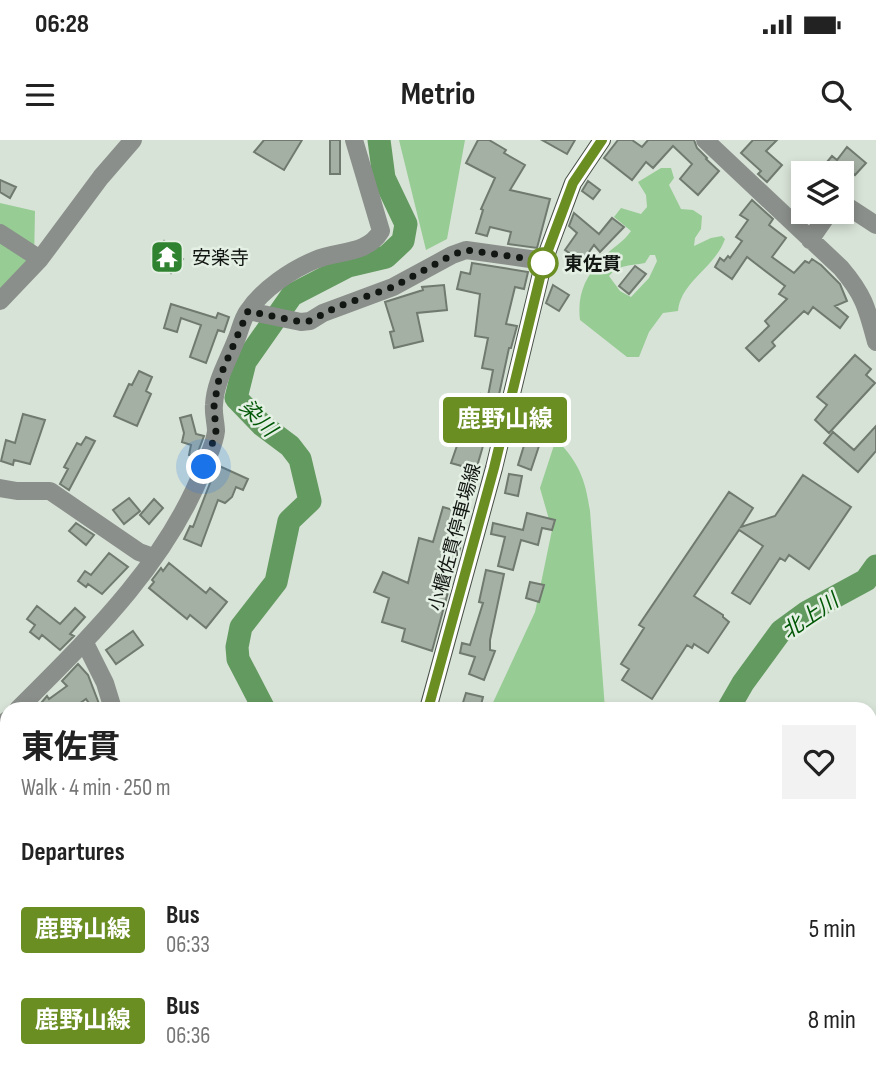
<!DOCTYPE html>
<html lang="en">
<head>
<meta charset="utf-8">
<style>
  :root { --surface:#fff; --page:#f2f2f2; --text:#222; --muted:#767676 }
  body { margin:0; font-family:"Sofia Sans Condensed","Noto Sans JP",sans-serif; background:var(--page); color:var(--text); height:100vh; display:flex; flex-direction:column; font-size:26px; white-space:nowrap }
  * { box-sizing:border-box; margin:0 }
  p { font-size:23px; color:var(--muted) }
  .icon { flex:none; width:38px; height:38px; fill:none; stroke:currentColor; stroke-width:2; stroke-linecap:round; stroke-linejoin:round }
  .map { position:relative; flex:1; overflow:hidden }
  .panel { position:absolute; left:0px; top:562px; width:877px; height:380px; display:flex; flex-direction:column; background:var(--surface); border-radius:21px 21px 0 0; box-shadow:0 4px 10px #0003 }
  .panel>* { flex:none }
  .badge { padding:0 14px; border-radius:5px; font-size:24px; line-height:46px }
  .tools { position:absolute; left:791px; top:21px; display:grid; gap:14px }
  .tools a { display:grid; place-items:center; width:63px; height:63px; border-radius:0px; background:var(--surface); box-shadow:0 4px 10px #0003; font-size:35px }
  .you { position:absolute; width:35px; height:35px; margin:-18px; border:5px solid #fff; border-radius:50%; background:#1a73e8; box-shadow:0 0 0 10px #1a73e833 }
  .map>.badge { position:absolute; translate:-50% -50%; box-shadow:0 0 0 4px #fff }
  h2 { padding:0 21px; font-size:26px; line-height:63px }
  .round { display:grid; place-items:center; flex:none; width:74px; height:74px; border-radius:0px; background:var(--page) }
  .summary { display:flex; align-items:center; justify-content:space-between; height:119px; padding:0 21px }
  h1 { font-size:33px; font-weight:700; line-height:52px }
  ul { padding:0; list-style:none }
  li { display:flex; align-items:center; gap:21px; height:91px; padding:0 21px }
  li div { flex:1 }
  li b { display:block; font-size:26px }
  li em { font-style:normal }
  li .badge { min-width:77px; font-weight:700; text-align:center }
  .status { display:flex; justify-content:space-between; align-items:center; height:49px; padding:0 35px; background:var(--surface); direction:ltr }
  .status svg { height:19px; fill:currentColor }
  header { display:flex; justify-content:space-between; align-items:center; height:91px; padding:0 21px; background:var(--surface); font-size:32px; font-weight:700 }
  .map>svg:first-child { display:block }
  .green { fill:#97cc94; fill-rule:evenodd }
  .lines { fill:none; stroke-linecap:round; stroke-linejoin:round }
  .stream { stroke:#639a60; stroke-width:3.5 }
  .river { stroke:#639a60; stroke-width:23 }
  .building { fill:#a5b0a4; stroke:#707a6f; stroke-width:2 }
  .minor { stroke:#8b8f8b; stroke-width:18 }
  .major { stroke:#474f46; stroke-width:18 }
  .line-casing { stroke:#fff; stroke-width:16 }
  .line { stroke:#6b8e23; stroke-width:10 }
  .walk { stroke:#131713; stroke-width:7; stroke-dasharray:0 12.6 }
  .stop-dot { fill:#fff; stroke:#6b8e23; stroke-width:3.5 }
  .labels { text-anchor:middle; stroke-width:5; stroke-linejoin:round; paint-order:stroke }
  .poi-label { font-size:19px; fill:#131713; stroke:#e5f0e4; text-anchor:start }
  .stop-label { font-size:19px; font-weight:bold; fill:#131713; stroke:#e5f0e4; text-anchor:start }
  .street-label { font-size:19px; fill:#131713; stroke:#e5f0e4 }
  .water-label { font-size:21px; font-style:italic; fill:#005807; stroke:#e5f0e4 }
</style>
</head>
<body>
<div class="status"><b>06:28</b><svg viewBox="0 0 49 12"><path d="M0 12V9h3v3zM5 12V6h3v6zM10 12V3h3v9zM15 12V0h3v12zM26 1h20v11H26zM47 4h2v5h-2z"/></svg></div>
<header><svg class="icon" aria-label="menu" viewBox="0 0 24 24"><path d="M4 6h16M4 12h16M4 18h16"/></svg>Metrio<svg class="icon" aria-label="search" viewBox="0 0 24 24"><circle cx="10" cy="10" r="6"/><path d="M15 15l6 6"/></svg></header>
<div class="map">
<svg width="876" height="941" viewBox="0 0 876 941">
  <rect width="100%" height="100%" fill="#d8e3d7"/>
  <path class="green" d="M399,0H465L447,99L426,110Z
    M661,28H671L674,38L669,45L681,69L693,70L702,76L701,89L695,98L694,106L711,98L722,96L725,99C715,128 681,141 678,171L663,173L649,192L639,217H627L580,180C577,155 585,137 602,119C611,108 623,103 631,91L614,77L621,68L641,74L647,67L646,55L638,42ZM650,115H655L657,121L649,138L631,157L620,151L609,136C619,124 630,126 645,123Z
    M0,63L35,71L34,123L0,160Z
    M556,299C579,323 585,338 590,371L605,569H490L535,472L552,390L540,348Z
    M0,755L7,764V934L241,935L238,941H0Z
    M717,934L720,941H451L449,935Z
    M314,935H369L367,941H320Z"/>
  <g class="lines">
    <path class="stream" d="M193,941L196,934"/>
    <path class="river" d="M264,569L238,519L237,507L241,487L276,442L289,381L310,361L300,319L290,306L262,285L236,258L245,222L292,155L348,126L386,117L403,101L406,84L384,38L379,0
      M728,569L743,543L781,491L807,472L866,440L876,426
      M0,896L7,897
      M740,934L742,941"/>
  </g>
  <path class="building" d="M264,0H302L284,30L254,12Z
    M330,0H340V34H330Z
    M478,0H489L506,10L504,13L525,25L510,50L550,59L537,108L508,104L511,92L490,87L487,96L476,93L483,70L481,69L495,38L466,23Z
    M542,0H575L567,14Z
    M618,0H632L642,7L648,0H694L697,8L707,18L706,19L719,31L698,55L680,39L692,24L673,6L653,28L646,22L632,40L604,18Z
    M753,0H777L766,11L782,25L767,42L758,34L761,31L741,13Z
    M847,7L866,23L855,35L849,30L847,33H818L832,16L837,20Z
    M0,40L16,47L10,58L0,52Z
    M588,41L600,50L593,59L582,51Z
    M752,60L773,79L769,85L786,98L772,117L794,133L805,121L809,123L812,119L821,125L840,144L847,161L835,166L848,177L840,188L813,167L808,174L804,171L772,202L775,206L759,221L746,208L769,186L765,181L787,159L779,154L785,146L747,117L732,139L715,127L720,118L724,121L728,116L730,118L742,101L736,97L748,80L740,75Z
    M574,73L599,94L612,78L624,87L600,112L594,105L582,122L565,110L577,93L569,86Z
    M164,101L183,119L171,133L152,114Z
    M472,123L528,132L524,149L515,147L506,184L517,186L511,208H509L494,278L475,273L481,254L488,256L493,230L482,228L488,198L475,196L480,154L457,149L461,132L470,134Z
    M635,126L646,134L629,154L619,146Z
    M444,145L447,170L417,173L423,201L394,208L390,192L394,191L385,162L423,150L422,147Z
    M553,145L569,155L559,171L546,163Z
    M171,164L216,178L218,173L229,177L224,192L218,190L206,223L190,217L201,185L181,178L177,192L164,188Z
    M855,215L871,229L866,235L875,243L829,293L815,280L827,265L817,257Z
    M139,231L152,237L146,251L151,254L137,286L114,276L129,244L132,245Z
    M23,274L45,280L30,324L14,320L13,325L1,321L6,300L15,303Z
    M191,275L196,294L204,296L196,317L189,315L191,305L182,302L184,293L180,278Z
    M467,277L479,281L474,296L485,299L476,330L451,323Z
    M876,286V311L858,332L824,303L833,292L854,310Z
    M86,297L95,301L69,350L60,344L68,329L64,327L77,303L81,305Z
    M526,299L540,303L531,330L518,325Z
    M217,325L248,339L243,350L236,347L232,357L225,363L218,360L201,406L184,399L190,386L193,387Z
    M509,334L522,336L518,356L505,353Z
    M803,335L851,367L809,429L789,415L785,421L780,418L750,464L732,453L763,406L739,390L694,456L723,475V477L729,482L708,513L694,504L692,508L687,505L652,559L622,540L629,529L621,524L644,488L639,485L729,352L753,368L741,387L775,376Z
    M129,358L140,371L124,384L113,370Z
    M154,359L163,368L149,384L140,375Z
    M443,367L463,373L453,405L460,408L432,511L402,501L405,489L382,482L389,458L374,452L383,432L408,443L419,398L433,402Z
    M527,373L555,380L552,390L542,388L538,405L521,400L513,430L498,426L505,397L491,394L493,383L523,390Z
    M76,383L94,395L86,405L69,391Z
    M109,413L128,427L102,454L88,444L86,447L78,441L85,431L91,435Z
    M169,423L206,453L210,448L227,462L206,488L190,475L187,479L149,448L154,442L152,440L161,428L163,431Z
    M486,430L504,434L490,500V510L495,511L484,540L469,534L475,517L460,513L462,503L470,505L483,463L479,462Z
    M530,442L544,445L539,462L526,458Z
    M37,466L60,484L75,468L85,477L70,494L74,496L60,510L42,495L39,499L30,492L35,485L27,479Z
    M133,491L143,505L116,524L106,510Z
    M78,524L88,535L101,569H93L86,559L72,569H36L47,556L49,559L67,546L62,541Z
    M466,553L483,557L480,569H461Z"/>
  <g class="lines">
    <path class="minor" d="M705,0L841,128C864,155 867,168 876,202
      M842,67L850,68L876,85
      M0,93L40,119
      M810,100L826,77L834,72
      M0,161L40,119L101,37L133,0
      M248,171L301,182L310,181L323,173L393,147L452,115L466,110L544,121
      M0,348L17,351H50L139,412L153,417
      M85,503L105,543L113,569
      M18,569C90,497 167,423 204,327C208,316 215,303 216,291C216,283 213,274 214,265C215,242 228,221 236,200C240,191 242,179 248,171C263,149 291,130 315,120C338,110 367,115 381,91L354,0
      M0,587L7,580
      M299,934L312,941"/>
    <path class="major" d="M428,569L494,328L544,121L573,43L602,0
      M255,941L259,934"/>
  </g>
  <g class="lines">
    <defs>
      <path id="line" d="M428,569L494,328L544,121L573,43L602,0"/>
    </defs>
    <use href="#line" class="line-casing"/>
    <use href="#line" class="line"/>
    <path class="walk" d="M204,327L216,293L214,265L219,239L248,171L301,182L310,181L337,167L393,147L452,115L466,110L544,121L543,123"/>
  </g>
  <defs>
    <symbol id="temple-square" viewBox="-11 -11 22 22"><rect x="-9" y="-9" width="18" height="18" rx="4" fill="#2f822f" stroke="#e5f0e4"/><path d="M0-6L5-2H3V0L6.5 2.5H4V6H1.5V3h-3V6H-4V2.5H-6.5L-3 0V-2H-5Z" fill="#fff"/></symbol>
  </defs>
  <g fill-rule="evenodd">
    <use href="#temple-square" x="148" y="98" width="38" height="38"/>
  </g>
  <circle class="stop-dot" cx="543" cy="123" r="14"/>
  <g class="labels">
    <g class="poi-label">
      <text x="192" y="124">安楽寺</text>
    </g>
    <g class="stop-label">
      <text x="564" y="130">東佐貫</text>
    </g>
    <g class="street-label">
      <text transform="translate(454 397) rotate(-75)" y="7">小櫃佐貫停車場線</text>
    </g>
    <g class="water-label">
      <text transform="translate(258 278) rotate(45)" y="7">染川</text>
      <text transform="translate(810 476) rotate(-34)" y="7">北上川</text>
    </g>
  </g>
</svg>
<div class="tools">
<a><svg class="icon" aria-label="layers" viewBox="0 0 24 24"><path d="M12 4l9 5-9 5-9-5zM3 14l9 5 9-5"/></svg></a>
</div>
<div class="you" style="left:204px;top:327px"></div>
<b class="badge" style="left:505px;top:280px;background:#6b8e23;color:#fff">鹿野山線</b>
<section class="panel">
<div class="summary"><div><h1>東佐貫</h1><p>Walk · 4 min · 250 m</p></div><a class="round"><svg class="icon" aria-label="heart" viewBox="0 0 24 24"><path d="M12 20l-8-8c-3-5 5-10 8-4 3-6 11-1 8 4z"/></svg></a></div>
<h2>Departures</h2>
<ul>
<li><span class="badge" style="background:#6b8e23;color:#fff">鹿野山線</span><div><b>Bus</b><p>06:33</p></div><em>5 min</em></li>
<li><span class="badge" style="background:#6b8e23;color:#fff">鹿野山線</span><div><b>Bus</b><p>06:36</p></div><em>8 min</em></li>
</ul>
</section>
</div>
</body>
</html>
